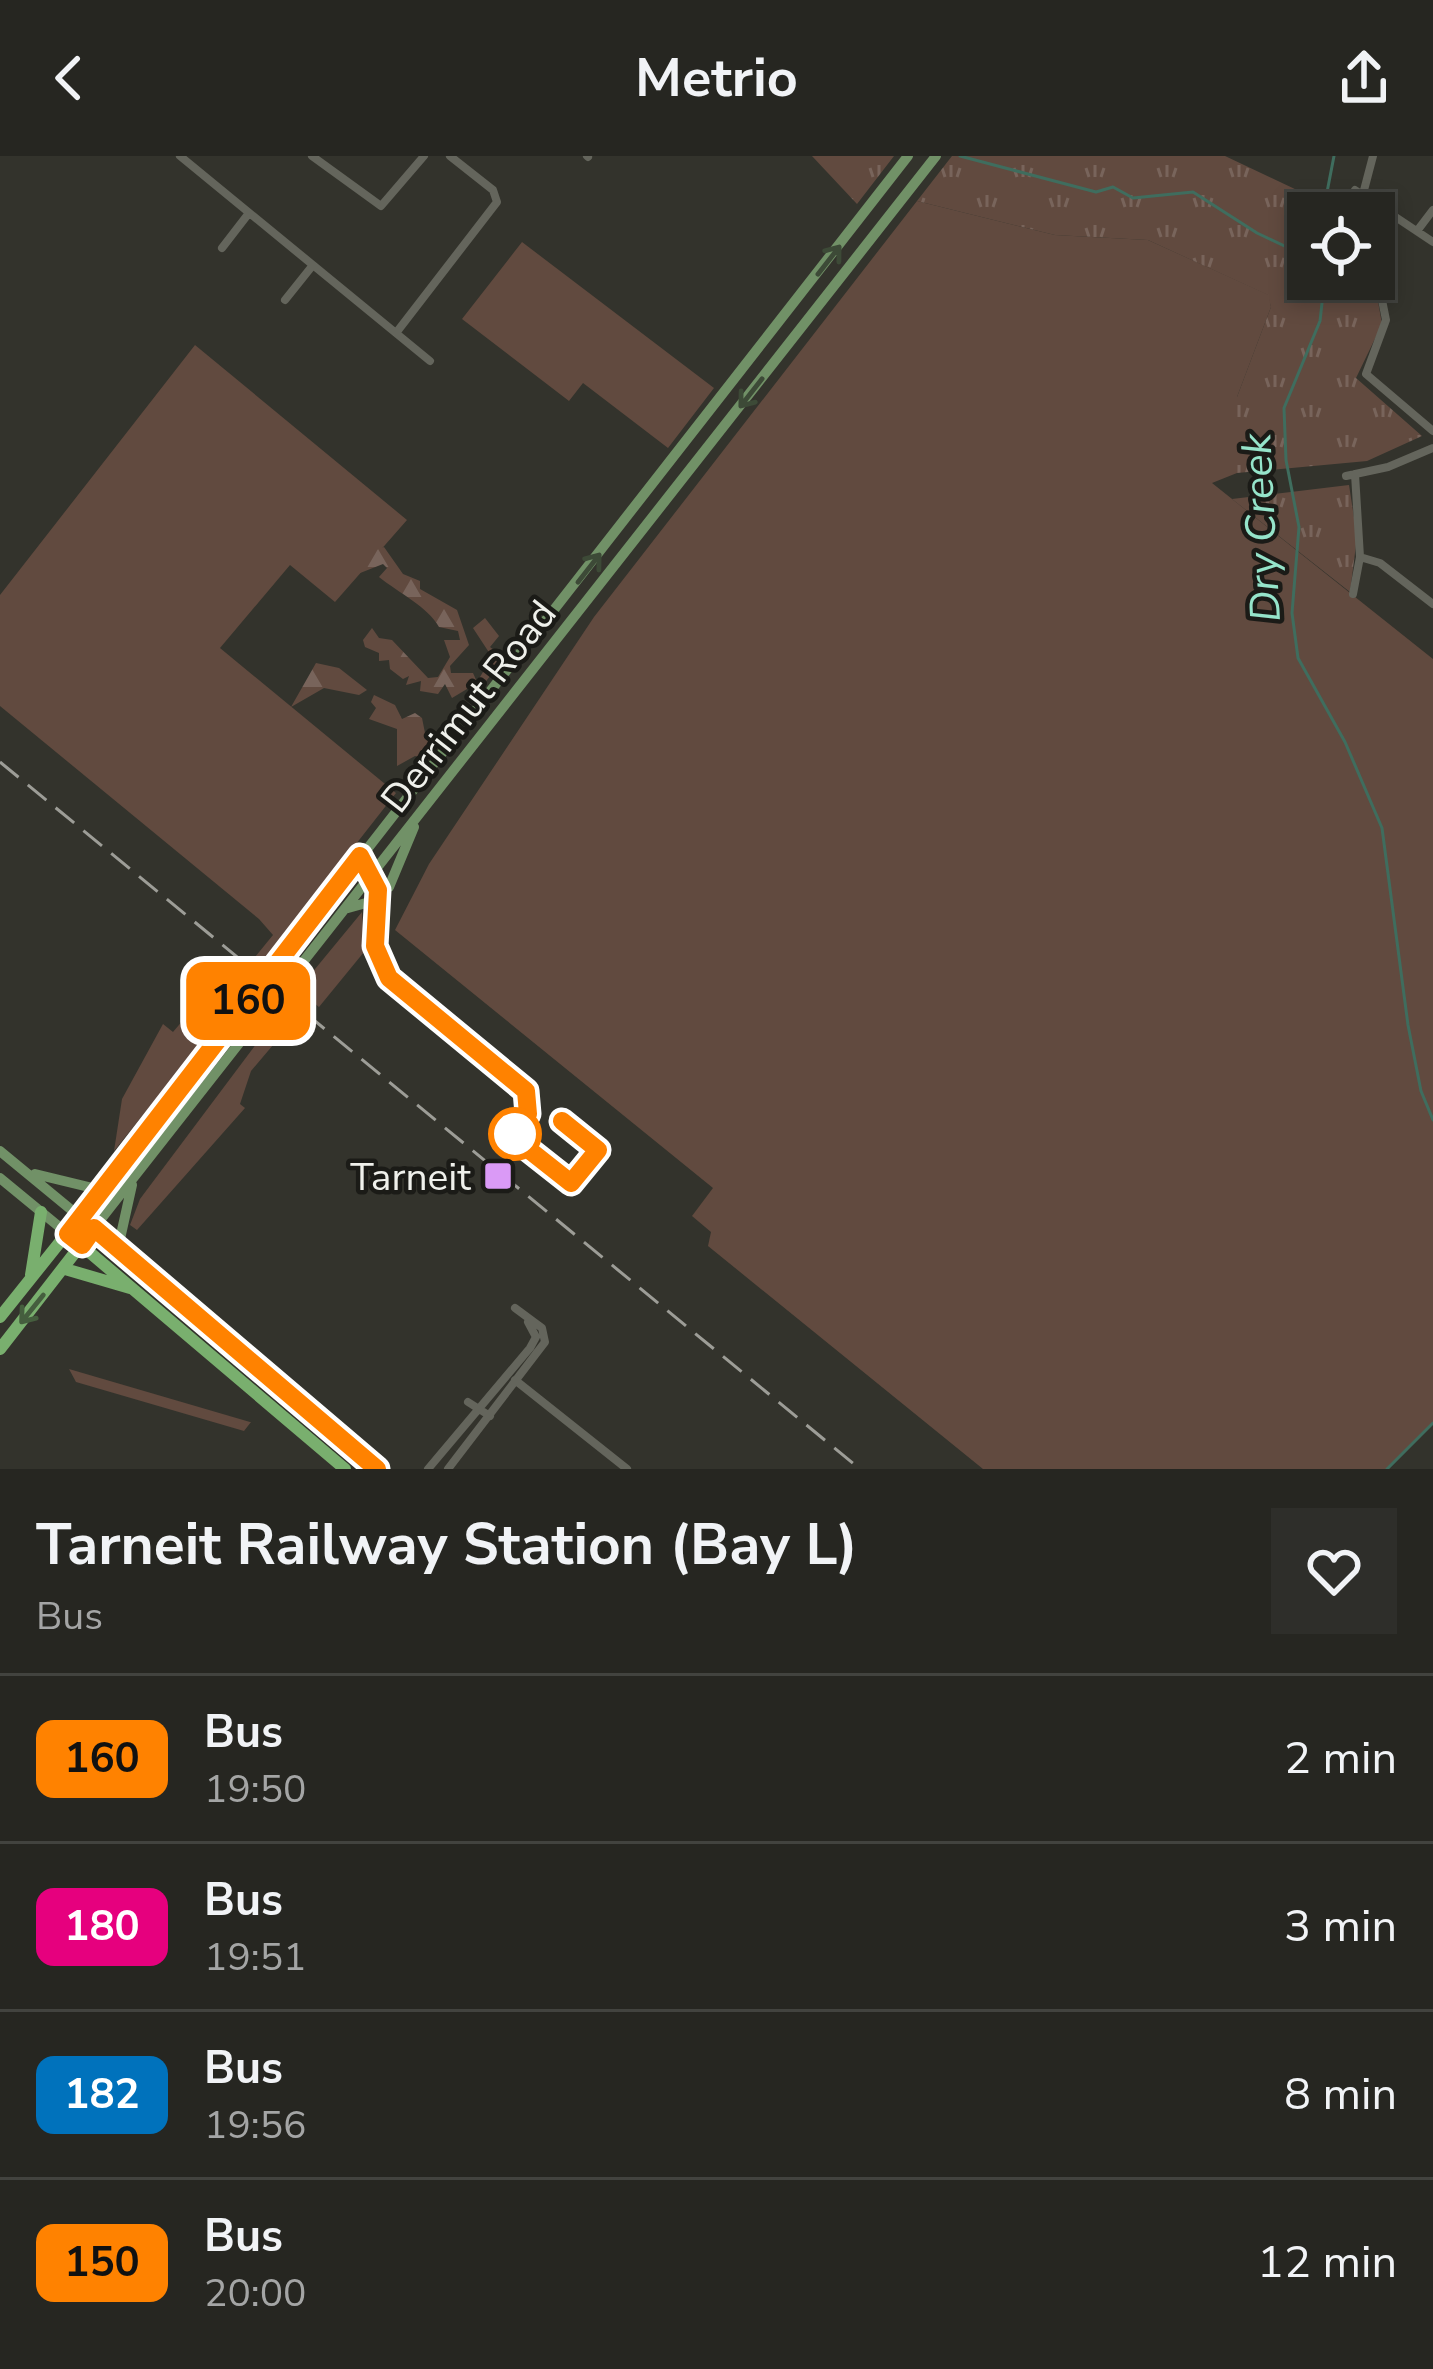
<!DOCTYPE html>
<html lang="en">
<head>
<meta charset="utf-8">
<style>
  :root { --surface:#262621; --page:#2e2e2a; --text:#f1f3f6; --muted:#a4a5a5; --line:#42433f }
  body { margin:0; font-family:"Nunito Sans",sans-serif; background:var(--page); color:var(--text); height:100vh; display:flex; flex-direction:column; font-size:45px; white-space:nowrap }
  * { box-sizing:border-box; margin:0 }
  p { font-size:39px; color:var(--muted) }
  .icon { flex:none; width:66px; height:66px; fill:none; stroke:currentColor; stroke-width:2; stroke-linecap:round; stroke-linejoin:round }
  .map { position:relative; height:1313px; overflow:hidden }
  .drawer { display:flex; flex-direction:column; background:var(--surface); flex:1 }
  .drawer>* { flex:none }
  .badge { padding:0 24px; border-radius:18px; font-size:42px; line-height:78px }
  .buttons { position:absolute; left:1287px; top:36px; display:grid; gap:24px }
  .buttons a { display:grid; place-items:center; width:108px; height:108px; border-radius:0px; background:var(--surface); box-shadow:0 6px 18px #0003,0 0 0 3px var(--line); font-size:60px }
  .map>.badge { position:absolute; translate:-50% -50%; box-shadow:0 0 0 6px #fff }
  .round { display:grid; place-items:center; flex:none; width:126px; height:126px; border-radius:0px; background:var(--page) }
  .summary { display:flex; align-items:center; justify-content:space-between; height:204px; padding:0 36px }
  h1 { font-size:57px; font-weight:700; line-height:90px }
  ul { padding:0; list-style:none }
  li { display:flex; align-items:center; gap:36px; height:168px; padding:0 36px; border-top:3px solid var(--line) }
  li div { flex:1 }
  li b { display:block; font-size:45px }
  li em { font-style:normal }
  li .badge { min-width:132px; font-weight:700; text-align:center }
  header { display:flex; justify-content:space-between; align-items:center; height:156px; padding:0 36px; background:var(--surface); font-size:54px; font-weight:700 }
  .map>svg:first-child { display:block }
  .green { fill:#614a3f }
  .forest { fill:url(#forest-firs) }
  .park { fill:url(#park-tufts) }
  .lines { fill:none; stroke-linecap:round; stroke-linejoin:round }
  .stream { stroke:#3f6d5e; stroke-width:3 }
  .minor { stroke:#64655c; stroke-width:8 }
  .major { stroke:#719167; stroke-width:10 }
  .highway { stroke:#79af6e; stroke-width:12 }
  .rail { stroke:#9d9d97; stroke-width:3; stroke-dasharray:24 12; stroke-linecap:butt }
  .oneway { stroke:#3d4a37 }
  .oneway2 { stroke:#455e3e }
  .line-casing { stroke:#fff; stroke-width:27 }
  .line { stroke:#ff8200; stroke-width:18 }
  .stop-dot { fill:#fff; stroke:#ff8200; stroke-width:6 }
  .poi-dot { fill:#da9af6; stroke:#1b1b17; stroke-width:4.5 }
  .labels { text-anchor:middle; stroke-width:9; stroke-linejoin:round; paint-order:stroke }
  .street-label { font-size:39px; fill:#eff0eb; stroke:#1b1b17 }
  .poi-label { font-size:39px; fill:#eff0eb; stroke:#1b1b17; text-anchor:end }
  .water-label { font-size:42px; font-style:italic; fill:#95e4ca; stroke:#1b1b17 }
</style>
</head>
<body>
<header><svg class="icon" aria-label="back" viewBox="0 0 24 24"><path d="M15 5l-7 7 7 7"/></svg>Metrio<svg class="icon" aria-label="share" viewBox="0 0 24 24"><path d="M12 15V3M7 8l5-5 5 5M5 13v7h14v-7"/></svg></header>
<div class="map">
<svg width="1433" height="1313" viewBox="0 0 1433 1313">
  <defs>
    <pattern id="forest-firs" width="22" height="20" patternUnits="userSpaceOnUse" patternTransform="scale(3)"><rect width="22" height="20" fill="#614a3f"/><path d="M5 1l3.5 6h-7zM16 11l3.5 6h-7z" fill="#78645b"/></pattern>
    <pattern id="park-tufts" width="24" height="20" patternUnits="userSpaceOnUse" patternTransform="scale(3)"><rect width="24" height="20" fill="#614a3f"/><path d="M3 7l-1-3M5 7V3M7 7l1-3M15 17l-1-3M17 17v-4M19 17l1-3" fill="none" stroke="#78645b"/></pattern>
  </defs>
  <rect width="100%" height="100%" fill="#33332c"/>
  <path class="green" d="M917,45L1055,79L1148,84L1269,139L1271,151L1237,241V317L1212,327L1433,503V1267L1387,1313H983L708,1090L711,1076L692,1060L713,1032L395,774L429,708L594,461Z
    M522,86L714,232L668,292L583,227L569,245L462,163Z
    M195,189L407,364L335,446L290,409L220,492L396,637L258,813L250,807L273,779L259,763L0,550V439Z
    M362,756L364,796L319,851L310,844L304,851L292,841Z
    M232,822L245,832L114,995L122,943L163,868L173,876L217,824Z
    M278,859L290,869L251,915L240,948L245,952L137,1074L130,1069L140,1043Z
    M69,1213L250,1266H251L244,1275L76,1226Z"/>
  <path class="forest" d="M384,391L403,418L420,425V433L457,454L469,489L450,510L451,517H473L477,526L492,501L473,472L485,462L499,480L490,491L504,502L480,533L472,530L452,542L445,528L438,538L420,535L421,525L406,529L409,520L403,523L390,513L389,504L379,505V497L365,491L363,484L372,472L379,482L392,484L428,522L438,521L450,501L444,484H460L458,475L439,471C428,451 399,437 379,421L387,412L383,408L350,421L348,409L359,407L358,400Z
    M316,507L339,512L367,534L359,539L324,532L291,551Z
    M374,539L395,549L402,563L415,557L422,562L426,582L438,590L429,604L415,600L397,610V573L369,563L376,552L371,546Z"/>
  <path class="park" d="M812,0H894L857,48Z
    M952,0H1225L1299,35L1353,41L1373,51V57H1308V123H1374L1382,168L1356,222L1422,280L1367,305L1237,317V241L1271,151L1268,139L1148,84L1055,79L917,45Z
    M1349,329L1357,381L1350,436L1232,343Z"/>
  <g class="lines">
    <path class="stream" d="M960,0L1096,36L1113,31L1133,42L1193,36L1257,77L1308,101
      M1323,57L1334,0
      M1315,123L1323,138L1320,165L1284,252L1286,304L1299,371L1292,457L1298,502L1345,586L1382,672L1408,869L1421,935L1433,964
      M1387,1313L1433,1267"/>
    <path class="minor" d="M180,0L430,205
      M312,0L381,50L424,0
      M587,0L588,1
      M1355,34L1433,86
      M1363,38L1373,0
      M1374,65L1384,49
      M1417,75L1433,54
      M222,92L249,57
      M1374,104L1386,164L1366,218L1433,275
      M285,144L313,109
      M396,177L497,46L493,34L450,0
      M1346,320L1388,311L1433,292
      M1360,401L1380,407L1433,448
      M1353,438L1360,401L1355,318
      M515,1224L627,1313
      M468,1246L490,1260
      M428,1313L530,1192L536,1181L528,1166
      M448,1313L545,1186L542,1172L515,1152"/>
    <path class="major" d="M389,731L414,671
      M348,752L366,747L377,762
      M0,995L80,1061L908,0
      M35,1018L101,1034
      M0,1022L68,1078
      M94,1072L936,0
      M118,1092L132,1029"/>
    <path class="highway" d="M68,1078L345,1313
      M65,1113L130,1132
      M31,1119L41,1056
      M0,1161L80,1061L377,1313
      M0,1193L94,1072"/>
    <path class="rail" d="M0,606L860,1313"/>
  </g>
  <defs><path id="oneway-shaft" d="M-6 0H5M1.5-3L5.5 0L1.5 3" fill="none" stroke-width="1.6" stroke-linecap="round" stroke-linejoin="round" transform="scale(3)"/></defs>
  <g class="oneway">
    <use href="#oneway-shaft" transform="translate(829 104) rotate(-52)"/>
    <use href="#oneway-shaft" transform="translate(751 237) rotate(128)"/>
    <use href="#oneway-shaft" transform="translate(589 412) rotate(-52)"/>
  </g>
  <use class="oneway2" href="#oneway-shaft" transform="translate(32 1153) rotate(129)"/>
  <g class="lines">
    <defs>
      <path id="line" d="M377,1313L94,1072L82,1089L68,1078L360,700L378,734L375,790L389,822L526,935L528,958L514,982L571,1027L598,994L562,965"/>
    </defs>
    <use href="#line" class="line-casing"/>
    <use href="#line" class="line"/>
  </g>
  <circle class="stop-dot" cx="515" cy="978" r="24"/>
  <rect class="poi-dot" x="483" y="1005" width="30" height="30" rx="6"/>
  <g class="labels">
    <g class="street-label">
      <text transform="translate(468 550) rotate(-52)" y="14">Derrimut Road</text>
    </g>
    <g class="poi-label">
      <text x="471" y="1034">Tarneit</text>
    </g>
    <g class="water-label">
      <text transform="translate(1260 372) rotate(-93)" y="15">Dry Creek</text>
    </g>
  </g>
</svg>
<div class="buttons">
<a><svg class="icon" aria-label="locate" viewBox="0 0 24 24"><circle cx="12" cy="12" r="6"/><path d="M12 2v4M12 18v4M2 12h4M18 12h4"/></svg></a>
</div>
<b class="badge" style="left:248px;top:845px;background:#ff8200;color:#111">160</b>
</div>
<section class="drawer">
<div class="summary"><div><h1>Tarneit Railway Station (Bay L)</h1><p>Bus</p></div><a class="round"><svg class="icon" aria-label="heart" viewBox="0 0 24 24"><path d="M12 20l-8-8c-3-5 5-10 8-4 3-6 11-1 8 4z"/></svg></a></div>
<ul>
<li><span class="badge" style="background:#ff8200;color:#111">160</span><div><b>Bus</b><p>19:50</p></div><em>2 min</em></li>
<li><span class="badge" style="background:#e6007e;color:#fff">180</span><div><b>Bus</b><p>19:51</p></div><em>3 min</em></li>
<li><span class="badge" style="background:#0072bc;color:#fff">182</span><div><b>Bus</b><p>19:56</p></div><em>8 min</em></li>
<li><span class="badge" style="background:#ff8200;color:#111">150</span><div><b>Bus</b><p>20:00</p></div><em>12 min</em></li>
</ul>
</section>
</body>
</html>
